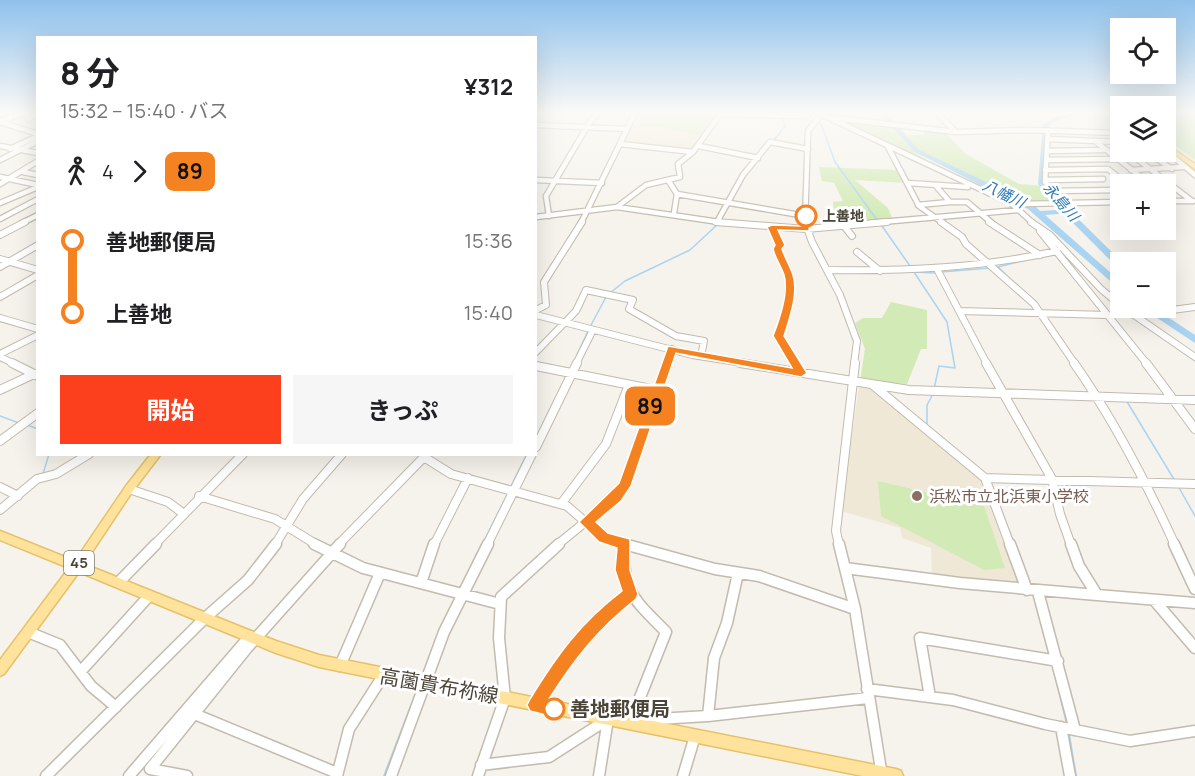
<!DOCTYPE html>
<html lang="ja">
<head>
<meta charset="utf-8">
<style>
  :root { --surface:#fff; --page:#f6f6f6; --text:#202124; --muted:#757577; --accent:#fc3f1d }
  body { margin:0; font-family:Manrope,"Noto Sans JP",sans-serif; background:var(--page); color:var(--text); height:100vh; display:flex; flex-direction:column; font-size:22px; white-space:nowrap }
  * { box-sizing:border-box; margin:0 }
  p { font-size:20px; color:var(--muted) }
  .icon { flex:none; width:33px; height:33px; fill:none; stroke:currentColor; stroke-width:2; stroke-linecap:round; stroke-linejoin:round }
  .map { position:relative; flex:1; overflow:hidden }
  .drawer { position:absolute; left:36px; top:36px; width:501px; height:420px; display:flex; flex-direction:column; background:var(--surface); border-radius:0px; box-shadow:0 6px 24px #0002 }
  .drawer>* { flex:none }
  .badge { padding:0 12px; border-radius:9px; font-size:21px; line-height:39px }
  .controls { position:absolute; left:1110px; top:18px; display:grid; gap:12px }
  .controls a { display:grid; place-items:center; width:66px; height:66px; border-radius:0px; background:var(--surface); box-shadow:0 6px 24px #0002; font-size:30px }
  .map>.badge { position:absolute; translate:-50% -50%; box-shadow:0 0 0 3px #fff }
  .legs { display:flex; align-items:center; gap:9px; height:66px; padding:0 24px; font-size:20px }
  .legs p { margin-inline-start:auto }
  .head { display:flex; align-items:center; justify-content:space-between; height:102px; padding:0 24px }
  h1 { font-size:33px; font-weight:700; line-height:45px }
  .button { display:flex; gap:12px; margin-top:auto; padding:12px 24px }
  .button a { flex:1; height:69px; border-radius:0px; background:var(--accent); color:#fff; font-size:24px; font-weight:700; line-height:69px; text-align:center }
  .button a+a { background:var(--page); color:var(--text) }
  ul { padding:0 24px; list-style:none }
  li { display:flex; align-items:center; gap:21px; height:72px; font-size:22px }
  li i { display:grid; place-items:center; width:9px; height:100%; margin:0 8px; background:currentColor }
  li i::after { content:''; width:15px; height:15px; margin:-8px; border:4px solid; border-radius:50%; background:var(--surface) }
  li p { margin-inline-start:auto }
  li:first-child i { background:linear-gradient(#0000 50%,currentColor 0) }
  li:last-child i { background:linear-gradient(currentColor 50%,#0000 0) }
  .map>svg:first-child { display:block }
  .education { fill:#efe8d6 }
  .green { fill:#d2eab5 }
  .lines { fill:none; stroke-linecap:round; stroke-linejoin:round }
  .stream-far1 { stroke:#a9d4f2; stroke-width:1.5 }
  .stream { stroke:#a9d4f2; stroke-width:2 }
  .river { fill:#a9d4f2; fill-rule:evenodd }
  .minor-far3-casing { stroke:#c2bbae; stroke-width:7 }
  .minor-far2-casing { stroke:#c2bbae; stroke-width:8 }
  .minor-far1-casing { stroke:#c2bbae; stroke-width:10 }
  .minor-casing { stroke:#c2bbae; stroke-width:13 }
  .major-casing { stroke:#e6c16a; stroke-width:3 }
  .minor-far3 { stroke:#fff; stroke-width:4.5 }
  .minor-far2 { stroke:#fff; stroke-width:6 }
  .minor-far1 { stroke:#fff; stroke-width:8 }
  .minor { stroke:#fff; stroke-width:10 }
  .major { fill:#ffe39c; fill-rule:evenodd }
  .line-1 { fill:#f58220; stroke:#fff; stroke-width:1.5 }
  .stop-1-dot { fill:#fff; stroke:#f58220; stroke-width:3 }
  .education-dot { fill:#8d6e63; stroke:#fff; stroke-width:2 }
  .labels { text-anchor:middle; stroke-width:6; stroke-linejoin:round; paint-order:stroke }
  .far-stop-label { font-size:14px; font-weight:bold; fill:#4b4439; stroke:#fff; text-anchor:start }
  .far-water-label { font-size:15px; font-style:italic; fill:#2e7ab2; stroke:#fff }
  .shield { fill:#fff; stroke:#817c74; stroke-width:1.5 }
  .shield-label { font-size:15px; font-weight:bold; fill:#4b4439 }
  .education-label { font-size:16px; fill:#785e54; stroke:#fff; text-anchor:start }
  .near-street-label { font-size:20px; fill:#4b4439; stroke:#fff }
  .near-stop-label { font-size:20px; font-weight:bold; fill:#4b4439; stroke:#fff; text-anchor:start }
</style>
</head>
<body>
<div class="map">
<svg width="1195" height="776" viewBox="0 0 1195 776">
  <rect width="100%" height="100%" fill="#f6f3ec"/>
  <path class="education" d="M639,113H719L693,151L625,144Z
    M859,387H875L985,482L1024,586L932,576L931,548L902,538L900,528L841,511Z"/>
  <path class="green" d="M644,113H714V114L699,135L655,126H639Z
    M1166,113H1195V160L1166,139Z
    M837,118L902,129L907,135H924V130L945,133L966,154L1019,184L1043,186L1052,202L1024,201L941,162L904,151Z
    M819,167L897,170L906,183L855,180L888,208L893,220L851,223L835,219L833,202L843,201L834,183L822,181Z
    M891,302L927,310V349H921L907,384L860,382L865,349L855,323L863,318H882Z
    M878,481L984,506L1005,568L984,570L881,516Z"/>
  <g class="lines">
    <path class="stream-far1" d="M820,121L835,162L877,220
      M774,140L785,126L782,116
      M882,226L910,266
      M914,272L947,322L955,368L939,366L934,389
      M915,272L935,273
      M941,272L990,268
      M1005,274L998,267L1030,259
      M610,293L625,281L690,250L718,224
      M590,327L606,297
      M576,357L588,331
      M1126,400L1175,481
      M0,416L19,423
      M27,425L38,429
      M927,426V405L933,394
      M536,438L567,375
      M43,474L49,454
      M991,483L1013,540
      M1178,486L1195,516
      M510,488L527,454
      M482,545L508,493"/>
    <path class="stream" d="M475,558L482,544
      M422,676L436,641
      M1056,679L1067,724
      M1069,734L1076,776
      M384,776L417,690"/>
    <path class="river" d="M879,113H885L919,150L1034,205L1040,211L1056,210L1057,208L1038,184L1043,124L1057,116L1084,113L1083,114L1061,119L1049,125L1046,184L1058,199L1122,262H1120V267H1117L1062,212L1058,214L1045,215L1120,281V288L1117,287L1028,209L915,152Z
      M1144,308H1154L1195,335V343L1145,310Z"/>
    <defs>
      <path id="minor-far3" d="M937,113L956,132L1028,130L1120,133
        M721,114L808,116
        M821,114L1012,204L1033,223
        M536,118L538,113
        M834,118L956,132
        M28,119L38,115
        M0,121L24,113
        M0,122L38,134
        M536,125L627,129
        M1048,130L1045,182L1061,203
        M1048,139L1120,142
        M1095,141L1150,184
        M620,144L693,152L721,113
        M0,146L38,153
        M699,146L758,158
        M888,147L919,206L943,223
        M10,149L38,136
        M1169,149L1171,155L1195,175
        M1047,151L1104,150
        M1128,152L1192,201
        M1147,152L1172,169
        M0,160L38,141
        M1046,160L1117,159
        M1045,170L1108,169L1127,184
        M1131,170L1183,167
        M23,172L38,175
        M0,177L38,185
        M536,180L602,183
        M668,180L677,194L806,216
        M1045,180L1103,179
        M908,183L968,187
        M0,184L38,161
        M1051,191L1120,190
        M1166,201H1193
        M950,202H967L992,223
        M0,203L38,187
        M918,205L950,202L935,185
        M617,207L646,185L680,177L678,164L693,152
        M1015,207L1021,204L1120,202
        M674,213L677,194
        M549,216L546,196L591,120L599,113
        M536,217L617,207L726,223
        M0,219L38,199
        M717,222L743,175L770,142L808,149
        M22,223L38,215
        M581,223L635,113
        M805,223L808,131L822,113
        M870,223L1018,210"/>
      <path id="minor-far2" d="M716,222L806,229L887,222
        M805,222L812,242L840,295L857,341L854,364
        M941,222L962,237L966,244L1034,304L1075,364
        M989,222L1040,255
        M1031,222L1050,235L1101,289L1120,305
        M844,226L852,236
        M772,227L780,245L777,250L790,277L786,315L778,336L796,364
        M1040,231L1147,364
        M0,235L25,222
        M857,252L880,271
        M0,259L38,270
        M0,267L38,245
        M829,270C906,271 981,268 1057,251
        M938,271L987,364
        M0,297L38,275
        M1124,308L1195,357
        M536,310L546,305L544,282L582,222
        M960,311L1108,315
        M536,315L692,355L750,364
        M1134,315L1195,307
        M0,318L38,329
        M536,352L576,311L586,290L633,300L629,309L676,336L704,341L701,356
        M0,354L38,335
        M0,357L15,364
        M576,364L593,330
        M667,364L672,349"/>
      <path id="minor-far1" d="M12,363L38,376
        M740,363L909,390L1195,400
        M795,363L801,373
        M986,363L1052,479L1060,514L1071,545
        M1074,363C1114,420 1146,482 1175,545
        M1146,363L1195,429
        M536,366L656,390
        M874,386L985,478L1195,484
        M0,390L34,374
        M0,441L38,413
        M536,447L577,363
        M426,454L424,457L451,474L567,506L604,538L629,545
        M985,478L1010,545
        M0,487L18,496
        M129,489L168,502L184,514
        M199,496L275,519L317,545
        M561,504L606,444L629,385
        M0,510L37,479L56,474L89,454
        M154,545L243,454
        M275,545L303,499L342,454
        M338,545L424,457
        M434,545L468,478
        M487,545L532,454
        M557,545L616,497L624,486L667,363
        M839,545L836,531L855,363"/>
      <path id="minor" d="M314,544L363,568L500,604
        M624,544L715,569L759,576L855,609
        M624,544C622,593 634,599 666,632L631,720
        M839,544L855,609L882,776
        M1010,544L1027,590
        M1071,544L1079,566L1097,595L1195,603
        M1174,544L1195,589
        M845,568L960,583L1097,595
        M119,582L156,544
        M421,583L434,544
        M1038,592L1075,730
        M1154,600L1195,648
        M28,632L60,645L91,686L116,707
        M340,666L380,573
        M81,671L149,596
        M867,689L953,700L1045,724L1130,741L1195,731
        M930,697L920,638L1058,661
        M536,705C562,662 590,626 630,594
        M192,713L337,773
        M708,716L714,658L727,623L738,573
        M640,720L708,716L868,698
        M1061,727L1070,776
        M481,765L549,757L608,719
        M46,776L205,618L248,580L276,544
        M129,776L250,636
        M187,776L150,769L247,648L340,544
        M337,776L349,729L383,676
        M391,776L444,632L488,544
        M478,776L505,698L499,638L501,597L559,544
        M599,776L608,719
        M683,776L695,736"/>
      <path id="major" d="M1166,144L1195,164V169L1166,148Z
        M151,454H161L132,492L84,564L276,641L319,655L896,769L901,771L903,776H863L319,667L276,653L79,572L4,674L0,676V660L69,568L0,540V531L75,561L126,486Z"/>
    </defs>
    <use href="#minor-far3" class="minor-far3-casing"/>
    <use href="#minor-far2" class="minor-far2-casing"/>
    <use href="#minor-far1" class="minor-far1-casing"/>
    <use href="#minor" class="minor-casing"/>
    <use href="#major" class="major-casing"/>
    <use href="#minor-far3" class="minor-far3"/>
    <use href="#minor-far2" class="minor-far2"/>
    <use href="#minor-far1" class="minor-far1"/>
    <use href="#minor" class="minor"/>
    <use href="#major" class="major"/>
  </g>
  <linearGradient id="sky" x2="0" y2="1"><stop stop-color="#8fc1ec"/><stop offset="0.51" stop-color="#fbfaf6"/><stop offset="1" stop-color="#fbfaf6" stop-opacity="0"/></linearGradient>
  <rect width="1195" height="221" fill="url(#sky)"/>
  <path class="line-1" d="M806,213L810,216L809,231L778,230L785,245L782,249C785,258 790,266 793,275C799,293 789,320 784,336L807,373L801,377L676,353L631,486L621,501L596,522L608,533L630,539V570L638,594L636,599C598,629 575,658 549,699L560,702L563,709L560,715L554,717L530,711L527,705L530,699C557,655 580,623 622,591L615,570L617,548L599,542L579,522L619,483L668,346L792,368L773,336C779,320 789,293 784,275C781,266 775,258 773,249L775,245L767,227L772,225L802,226L801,216Z"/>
  <g class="stop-1-dot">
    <circle cx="806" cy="216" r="10"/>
    <circle cx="554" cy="709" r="10"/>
  </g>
  <circle class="education-dot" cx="917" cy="496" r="6"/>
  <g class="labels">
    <g class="far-stop-label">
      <text x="822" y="221">上善地</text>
    </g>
    <g class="far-water-label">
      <text transform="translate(1004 194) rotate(26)" y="5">八幡川</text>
      <text transform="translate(1061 202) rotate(49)" y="5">永島川</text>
    </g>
    <rect class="shield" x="64" y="551" width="30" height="24" rx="4.5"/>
    <g class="shield-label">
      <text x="79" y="568">45</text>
    </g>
    <g class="education-label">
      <text x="929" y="502">浜松市立北浜東小学校</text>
    </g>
    <g class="near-street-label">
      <text transform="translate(439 686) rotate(10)" y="7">高薗貴布祢線</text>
    </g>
    <g class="near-stop-label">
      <text x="570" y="716">善地郵便局</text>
    </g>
  </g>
</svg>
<div class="controls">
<a><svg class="icon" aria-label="locate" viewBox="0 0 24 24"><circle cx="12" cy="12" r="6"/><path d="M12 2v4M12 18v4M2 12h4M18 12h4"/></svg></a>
<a><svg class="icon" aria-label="layers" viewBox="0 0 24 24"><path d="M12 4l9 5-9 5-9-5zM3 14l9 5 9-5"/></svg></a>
<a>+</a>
<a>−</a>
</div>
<b class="badge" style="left:650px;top:406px;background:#f58220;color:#111">89</b>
<section class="drawer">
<div class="head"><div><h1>8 分</h1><p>15:32 – 15:40 · バス</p></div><b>¥312</b></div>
<div class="legs"><svg class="icon" aria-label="walk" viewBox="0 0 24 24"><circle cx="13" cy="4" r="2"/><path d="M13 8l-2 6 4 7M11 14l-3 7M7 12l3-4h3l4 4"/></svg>4<svg class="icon" aria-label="forward" viewBox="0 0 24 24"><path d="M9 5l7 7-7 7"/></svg><b class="badge" style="background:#f58220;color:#111">89</b></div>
<ul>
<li><i style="color:#f58220"></i><b>善地郵便局</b><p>15:36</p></li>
<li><i style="color:#f58220"></i><b>上善地</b><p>15:40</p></li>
</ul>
<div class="button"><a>開始</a><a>きっぷ</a></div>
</section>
</div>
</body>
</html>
